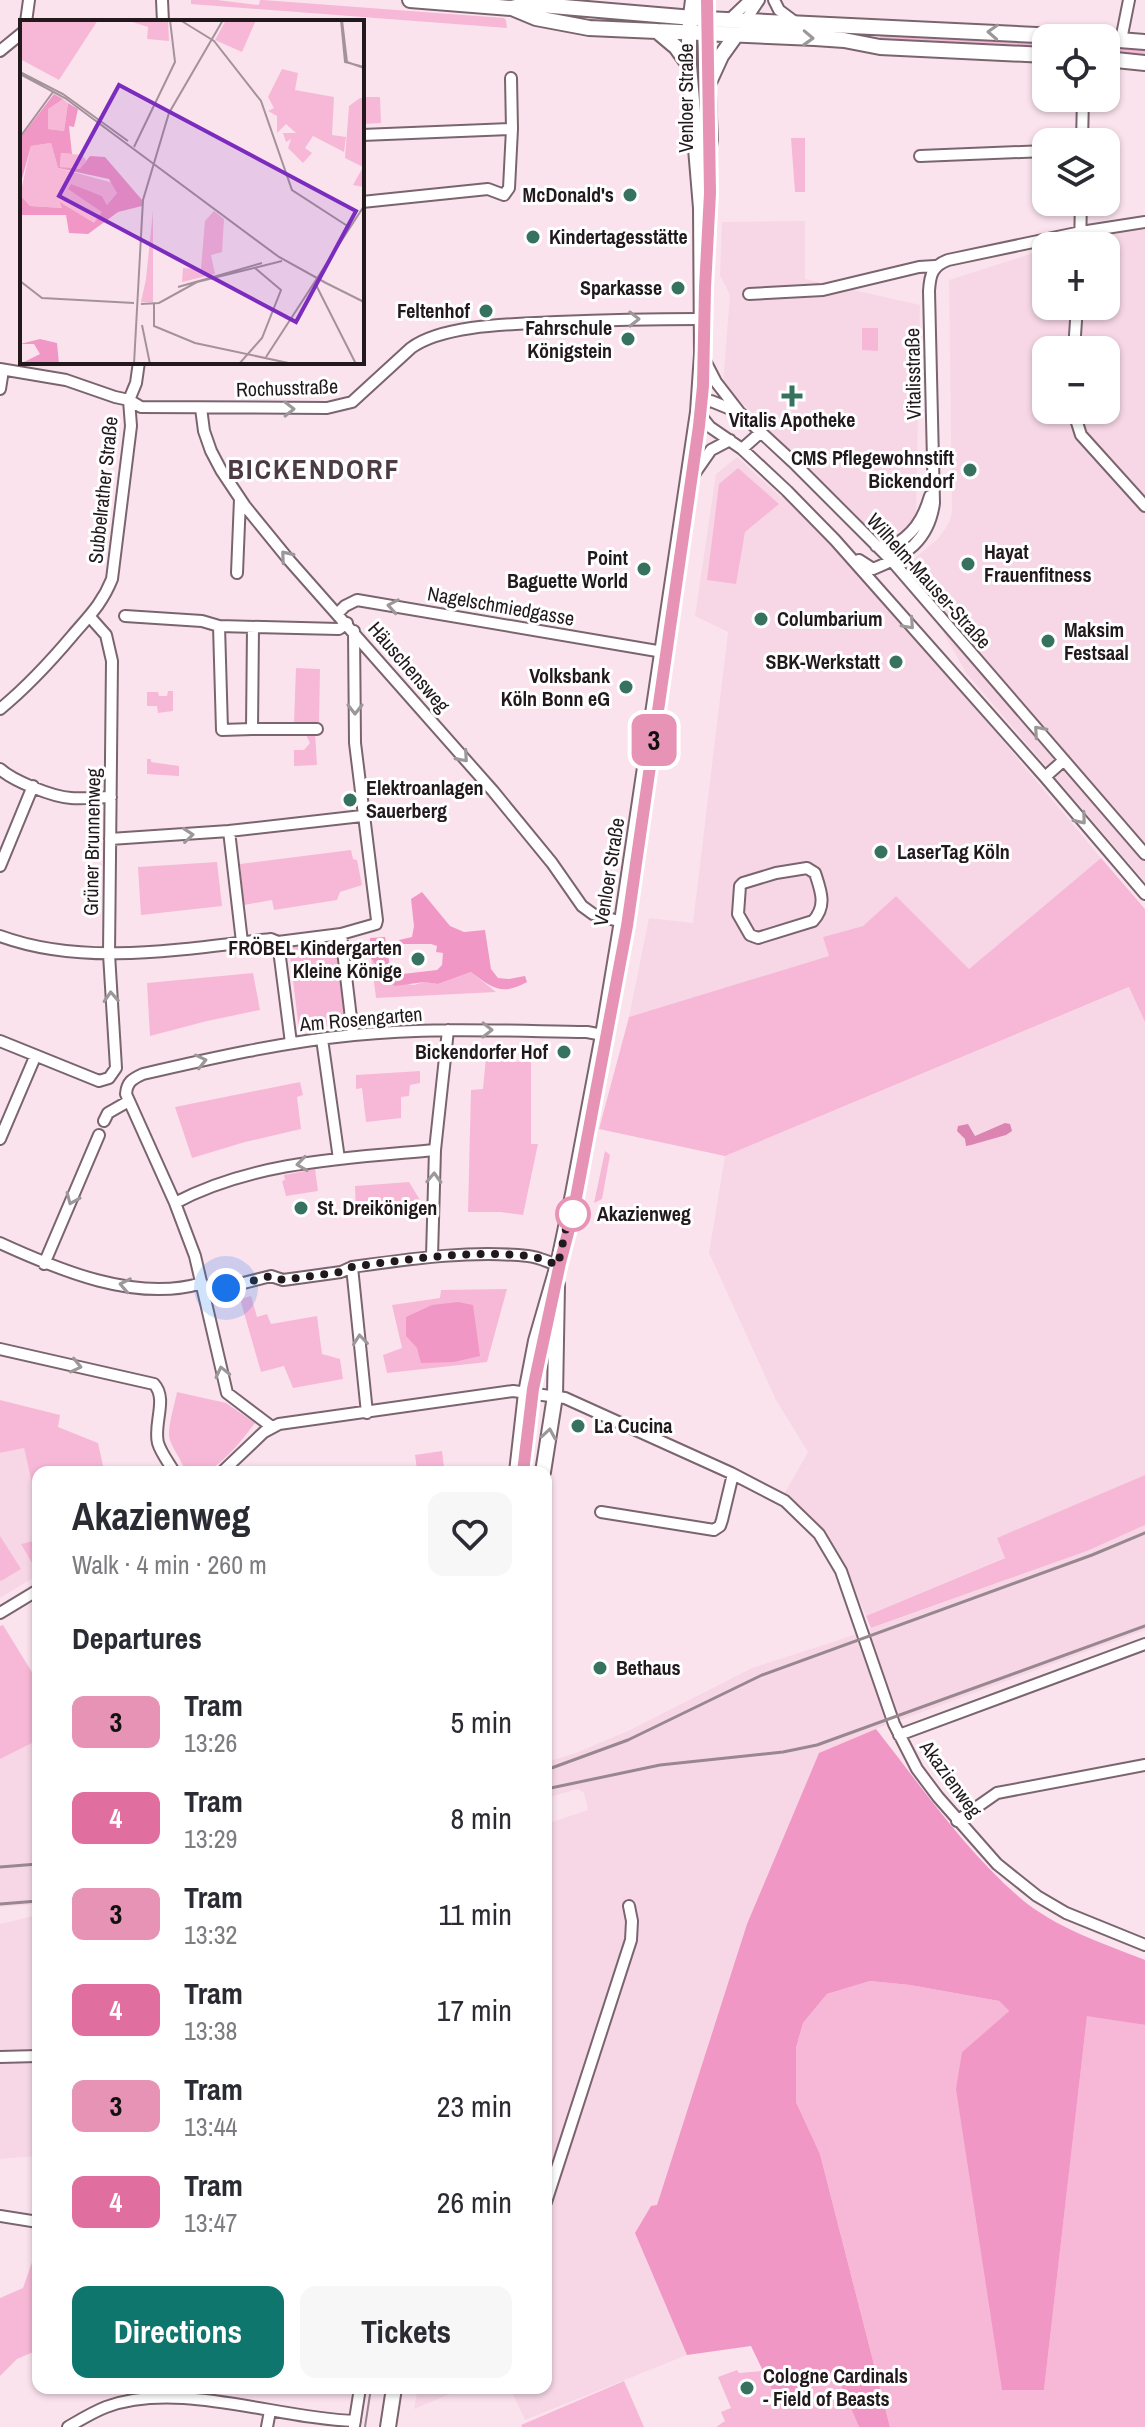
<!DOCTYPE html>
<html lang="en">
<head>
<meta charset="utf-8">
<style>
  :root { --surface:#fff; --page:#f7f7f7; --text:#2b2b33; --muted:#7c7c81; --accent:#0f766e }
  body { margin:0; font-family:"Archivo Narrow",sans-serif; background:var(--page); color:var(--text); height:100vh; display:flex; flex-direction:column; font-size:30px; white-space:nowrap }
  * { box-sizing:border-box; margin:0 }
  p { font-size:26px; color:var(--muted) }
  .icon { flex:none; width:44px; height:44px; fill:none; stroke:currentColor; stroke-width:2; stroke-linecap:round; stroke-linejoin:round }
  .map { position:relative; flex:1; overflow:hidden }
  .drawer { position:absolute; left:32px; top:1466px; width:520px; height:928px; display:flex; flex-direction:column; background:var(--surface); border-radius:16px; box-shadow:0 2px 6px #0004 }
  .drawer>* { flex:none }
  .badge { padding:0 16px; border-radius:12px; font-size:28px; line-height:52px }
  .controls { position:absolute; left:1032px; top:24px; display:grid; gap:16px }
  .controls a { display:grid; place-items:center; width:88px; height:88px; border-radius:16px; background:var(--surface); box-shadow:0 2px 6px #0004; font-size:40px }
  .you { position:absolute; width:40px; height:40px; margin:-20px; border:6px solid #fff; border-radius:50%; background:#1a73e8; box-shadow:0 0 0 12px #1a73e833 }
  .map>.badge { position:absolute; translate:-50% -50%; box-shadow:0 0 0 4px #fff }
  h2 { padding:0 40px; font-size:30px; line-height:72px }
  .round { display:grid; place-items:center; flex:none; width:84px; height:84px; border-radius:16px; background:var(--page) }
  .headline { display:flex; align-items:center; justify-content:space-between; height:136px; padding:0 40px }
  h1 { font-size:38px; font-weight:800; line-height:60px }
  .action { display:flex; gap:16px; margin-top:auto; padding:16px 40px }
  .action a { flex:1; height:92px; border-radius:16px; background:var(--accent); color:#fff; font-size:32px; font-weight:800; line-height:92px; text-align:center }
  .action a+a { background:var(--page); color:var(--text) }
  ul { padding:0; list-style:none }
  li { display:flex; align-items:center; gap:24px; height:96px; padding:0 40px }
  li div { flex:1 }
  li b { display:block; font-size:30px }
  li em { font-style:normal }
  li .badge { min-width:88px; font-weight:700; text-align:center }
  .map>svg:first-child { display:block }
  .built { fill:#f7d7e6; fill-rule:evenodd }
  .green { fill:#f7b8d7 }
  .forest { fill:#f197c5 }
  .water { fill:#db83b1 }
  .lines { fill:none; stroke-linecap:round; stroke-linejoin:round }
  .minor-casing { stroke:#7a656f; stroke-width:14 }
  .major-casing { stroke:#7a656f; stroke-width:18 }
  .minor { stroke:#fff; stroke-width:10 }
  .major { stroke:#fff; stroke-width:14 }
  .tram { stroke:#98878f; stroke-width:2 }
  .rail { stroke:#98878f; stroke-width:3 }
  .oneway { stroke:#9c9899 }
  .line-casing { stroke:#fff; stroke-width:18 }
  .line { stroke:#e693b5; stroke-width:12 }
  .walk { stroke:#22191d; stroke-width:8; stroke-dasharray:0 14.4 }
  .poi-dot { fill:#36725d; stroke:#fff; stroke-width:3 }
  .stop-dot { fill:#fff; stroke:#e693b5; stroke-width:4 }
  .labels { text-anchor:middle; stroke-width:6; stroke-linejoin:round; paint-order:stroke }
  .street-label { font-size:20px; fill:#22191d; stroke:#fff }
  .poi-label { font-size:20px; font-weight:bold; fill:#22191d; stroke:#fff; text-anchor:end }
  .stop-label { font-size:20px; font-weight:bold; fill:#22191d; stroke:#fff; text-anchor:start }
  .district-label { font-size:28px; font-weight:bold; letter-spacing:2px; fill:#4d3b44; stroke:#fff }
  .inset-road { fill:none; stroke:#a4929a; stroke-width:2 }
  .view { fill:#7b2cbf; fill-opacity:0.15; stroke:#7b2cbf; stroke-width:4 }
  .inset-edge { fill:none; stroke:#22191d; stroke-width:4 }
</style>
</head>
<body>
<div class="map">
<svg width="1145" height="2427" viewBox="0 0 1145 2427">
  <rect width="100%" height="100%" fill="#fbe3ee"/>
  <path class="built" d="M805,221V279L920,305L916,519L903,532L863,526L723,384L730,295L720,275L722,222Z
    M1145,227V882L966,673L909,570L905,566L938,539L949,523L952,512L949,280L1046,249V306H1106V246H1056ZM1046,350H1106V410H1046Z
    M737,457L780,496L807,514L873,586L1101,858L969,969L896,896L863,926L824,937L830,956L629,1017L649,918L693,923L728,632L695,616L716,474Z
    M1130,987L1145,1022V1475L998,1538L1006,1557L866,1616L847,1573L828,1539L805,1513L783,1496L808,1452L776,1400L709,1253L725,1156Z
    M24,1448L38,1511V1575L0,1598V1453Z
    M1145,1525V1630L876,1729L819,1753L747,1924L657,2205L635,2233L687,2355L525,2420L510,2388H546V1824L588,1810L584,1793L578,1789L546,1798V1762L576,1753L628,1731L752,1668L839,1640L1087,1551Z
    M38,1740V1904L0,1907V1759Z
    M38,1915V2156L0,2159V1924Z
    M418,2388H464L414,2409Z"/>
  <path class="green" d="M191,0H217L259,5L260,0H263L504,18L506,20L507,28L191,4Z
    M880,33L1046,40V51L900,42L880,38Z
    M1106,43L1145,46V56L1106,53Z
    M362,97H380L381,123L362,124Z
    M791,138H805V192H795Z
    M862,328H878V351L862,350Z
    M738,468L779,504L745,532L736,584L707,580L719,484Z
    M296,668L320,669L319,724L294,723Z
    M168,691H173V711L158,713L157,706H147V692H158L159,696H167Z
    M305,733H315L317,765L294,766V750H304L310,743Z
    M147,759H151V762L179,766V776L147,774Z
    M351,850L353,859L357,860L362,885L340,892L337,900L274,910L272,900L244,905L240,864Z
    M1101,858L1145,909V1022L1129,987L725,1156L599,1129L629,1017L829,956L823,937L863,926L896,896L969,969Z
    M217,862L222,906L141,915L138,867Z
    M338,941L349,1024L299,1030L289,947Z
    M371,958L387,981L414,985L424,982L438,984L471,972L496,992L376,998Z
    M253,973L260,1010L207,1021L150,1036L147,983Z
    M489,1046H499V1059L516,1062L531,1060V1144H538L523,1215L500,1212H468L471,1090L483,1089L486,1057H489Z
    M420,1071V1083L410,1085L409,1096L401,1097V1118L366,1122L362,1088L356,1089V1075Z
    M300,1082L303,1095L297,1097L301,1129L245,1142L192,1158L175,1107Z
    M605,1151L610,1155L602,1199L594,1203Z
    M315,1169L318,1191L286,1196L282,1181L285,1180L284,1175Z
    M409,1182L423,1205L356,1213L355,1186Z
    M507,1289L487,1362L387,1373L383,1355L402,1348L392,1305L440,1298L441,1290Z
    M251,1296L257,1317L267,1314L271,1324L317,1316L322,1354L340,1359L343,1379L293,1388L284,1366L261,1372L240,1299Z
    M177,1392L226,1403L255,1423C242,1440 198,1500 180,1460C177,1453 170,1444 169,1436C168,1426 175,1403 177,1392Z
    M0,1400L60,1415L58,1427L98,1443L104,1470L101,1472H38V1510L24,1448L0,1453Z
    M442,1451L444,1467L417,1470L415,1455Z
    M1145,1475V1525L1087,1551L871,1628L866,1616L1005,1558L997,1538Z
    M0,1536L21,1569L1,1581L0,1580Z
    M38,1540V1569L36,1570L21,1544Z
    M3,1625L38,1682V1740L0,1759V1626Z
    M870,1981L910,1985L999,2001L1009,2011L962,2052L1044,2389L1087,2015L1145,2025V2427H890L820,2154L796,2102V2048L803,2023L827,1994Z
    M38,2245V2350L17,2359L0,2376V2298L23,2288Z
    M737,2370L739,2373L763,2371L777,2400L836,2374L859,2427H716L725,2421L721,2412L731,2408L718,2377Z
    M624,2381L644,2427H522L521,2425Z"/>
  <path class="forest" d="M422,892L450,926L464,932L485,930L491,969L498,978L509,979L525,976L527,982C502,996 492,988 471,972L438,984L424,982L395,986L387,981L371,958L370,938L385,937L389,961L394,975L437,970L442,965L443,953L436,952L437,946L431,944H401L399,940L412,937L414,926L411,899Z
    M458,1302L473,1305L480,1356L454,1362L421,1363L417,1348L406,1336V1317L432,1305Z
    M876,1729C921,1786 964,1849 1019,1897C1055,1928 1102,1943 1145,1960V2025L1087,2016L1044,2390H1002L956,2089L962,2052L1009,2011L999,2001L910,1985L870,1981L827,1994L803,2023L796,2048V2102L820,2154L890,2427H859L836,2374L777,2400L751,2346L687,2355L635,2233L651,2206L657,2205L747,1924L819,1753Z"/>
  <path class="water" d="M1005,1123L1010,1124L1012,1131L1006,1135L971,1145L966,1146L965,1139L957,1131L958,1126L968,1124L975,1136Z"/>
  <g class="lines">
    <defs>
      <path id="minor" d="M162,0L163,22
        M774,0L779,10L795,22
        M729,20L750,0
        M26,22L29,0
        M743,24L759,0
        M1121,40L1129,0
        M0,51L22,33
        M362,135L512,129
        M1082,142L1083,98
        M920,156L1046,151
        M362,202L488,189L504,195L509,188L512,129L511,78
        M1080,246L1081,202
        M749,294L823,290L919,267L935,266
        M1074,350L1077,306
        M702,355L716,382L740,413L793,462L892,561L1145,854
        M0,369L66,380L115,397L129,400L141,407L327,408L352,402L411,348C443,324 516,324 557,322C604,320 652,319 700,319
        M0,389L3,370
        M699,403L711,401L738,412
        M201,408L204,431L211,451L221,470L245,506L289,560L493,791L552,863L582,906L593,914L622,922
        M1073,410L1081,435L1145,506
        M698,412L710,427L742,449L787,491L835,540L1045,777L1145,894
        M742,449L760,433
        M690,480L711,450L730,440
        M876,546L891,547C913,535 923,520 930,496
        M859,560L873,569C906,556 929,540 934,503L929,291C930,275 932,266 948,260L1081,232L1145,222
        M237,573L240,499
        M338,613L345,606L357,600L663,652
        M125,616L202,621L219,626L339,629L347,623
        M219,626L222,730L252,729L253,627
        M0,709C27,687 50,662 72,636C89,616 102,604 112,579L131,426L129,400L136,383L139,362
        M252,729H317
        M0,769C13,781 53,797 71,798C84,799 98,797 111,797
        M1045,777L1064,760
        M229,831L242,942
        M110,839L229,831L362,816
        M0,866L33,786
        M807,868L815,873C821,891 827,906 813,921L758,938L750,935L738,914L740,886L743,883L776,873Z
        M341,934L353,1035
        M0,936C84,967 183,949 271,939L278,942L341,934L376,924L377,920L355,743L354,631
        M278,942L291,1043
        M322,1039L339,1159
        M0,1041L99,1081L109,1078L116,1068L109,954L112,661L106,635L90,617
        M104,1121L108,1113L129,1101
        M0,1139L35,1057
        M175,1203C254,1161 347,1158 435,1150
        M0,1243C59,1270 137,1303 202,1283
        M432,1256L435,1150L448,1030
        M44,1264L99,1135
        M352,1267L367,1413
        M204,1293L271,1276L283,1280L341,1272L352,1267C410,1259 469,1250 528,1256C538,1257 548,1262 558,1265
        M0,1349L154,1384C168,1399 153,1424 158,1443C161,1453 169,1463 174,1472
        M272,1427L227,1393L195,1256L175,1203L126,1094C127,1082 132,1079 143,1074C212,1058 283,1042 354,1035C431,1027 510,1031 587,1032L603,1035
        M222,1472L264,1432L279,1424L513,1391L565,1398L731,1473L785,1501L819,1534L841,1571L894,1724L917,1769L938,1797L997,1864L1037,1896L1066,1913L1145,1945
        M601,1512L714,1530L720,1526L722,1520L733,1474
        M0,1613L38,1590
        M899,1735L1145,1644
        M957,1821L997,1793L1145,1765
        M0,2057L38,2056
        M546,2202L631,1940L632,1921L629,1906
        M0,2216L38,2222
        M354,2426L360,2388
        M68,2427C80,2420 93,2412 106,2407C178,2380 279,2419 355,2421
        M267,2427L270,2411"/>
      <path id="major" d="M410,0L511,8L530,4L552,6L705,19L1099,38
        M704,0L710,140L704,175
        M512,8L536,18L589,28L815,38L844,40L880,47L1046,55
        M657,31L676,47L689,65
        M1106,39L1145,42
        M1106,59L1145,63
        M710,80L721,56L736,35
        M517,1472L526,1393L536,1341L558,1265L573,1194L603,1035L623,915L698,412L702,354L701,208L689,65V32L693,0
        M543,1472L555,1396L557,1285
        M388,2427L394,2388"/>
    </defs>
    <use href="#minor" class="minor-casing"/>
    <use href="#major" class="major-casing"/>
    <use href="#minor" class="minor"/>
    <use href="#major" class="major"/>
    <path class="tram" d="M365,2427L371,2388"/>
    <path class="rail" d="M546,1770L628,1740L762,1675L1092,1555L1145,1533
      M546,1789L660,1765L783,1752L817,1745L1145,1626
      M0,1867L38,1864
      M0,1904L38,1901"/>
  </g>
  <defs><path id="oneway-chevron" d="M-2-3.5L2.5 0L-2 3.5" fill="none" stroke-width="1.6" stroke-linecap="round" stroke-linejoin="round" transform="scale(2)"/></defs>
  <g class="oneway">
    <use href="#oneway-chevron" transform="translate(993 32) rotate(-177)"/>
    <use href="#oneway-chevron" transform="translate(808 38) rotate(2)"/>
    <use href="#oneway-chevron" transform="translate(634 319) rotate(-1)"/>
    <use href="#oneway-chevron" transform="translate(289 409) rotate(-1)"/>
    <use href="#oneway-chevron" transform="translate(286 556) rotate(-130)"/>
    <use href="#oneway-chevron" transform="translate(393 606) rotate(-170)"/>
    <use href="#oneway-chevron" transform="translate(909 624) rotate(48)"/>
    <use href="#oneway-chevron" transform="translate(355 709) rotate(90)"/>
    <use href="#oneway-chevron" transform="translate(1039 731) rotate(-131)"/>
    <use href="#oneway-chevron" transform="translate(463 757) rotate(49)"/>
    <use href="#oneway-chevron" transform="translate(1081 819) rotate(50)"/>
    <use href="#oneway-chevron" transform="translate(188 835) rotate(-5)"/>
    <use href="#oneway-chevron" transform="translate(111 997) rotate(-93)"/>
    <use href="#oneway-chevron" transform="translate(487 1030) rotate(1)"/>
    <use href="#oneway-chevron" transform="translate(201 1061) rotate(-13)"/>
    <use href="#oneway-chevron" transform="translate(302 1164) rotate(172)"/>
    <use href="#oneway-chevron" transform="translate(434 1178) rotate(-88)"/>
    <use href="#oneway-chevron" transform="translate(72 1199) rotate(113)"/>
    <use href="#oneway-chevron" transform="translate(125 1285) rotate(-169)"/>
    <use href="#oneway-chevron" transform="translate(360 1340) rotate(-96)"/>
    <use href="#oneway-chevron" transform="translate(76 1366) rotate(13)"/>
    <use href="#oneway-chevron" transform="translate(222 1372) rotate(-103)"/>
    <use href="#oneway-chevron" transform="translate(549 1434) rotate(-81)"/>
  </g>
  <g class="lines">
    <defs>
      <path id="line" d="M523,1472L533,1389L560,1263L573,1214L627,926L699,426L703,386L705,288L710,193L707,0"/>
    </defs>
    <use href="#line" class="line-casing"/>
    <use href="#line" class="line"/>
    <path class="walk" d="M226,1288L271,1276L283,1280L341,1272L352,1267C410,1259 469,1250 528,1256C538,1257 548,1262 558,1265L570,1210L573,1214"/>
  </g>
  <g class="poi-dot">
    <circle cx="630" cy="195" r="8"/>
    <circle cx="533" cy="237" r="8"/>
    <circle cx="678" cy="288" r="8"/>
    <circle cx="486" cy="311" r="8"/>
    <circle cx="628" cy="339" r="8"/>
    <path d="M788 384h8v8h8v8h-8v8h-8v-8h-8v-8h8z"/>
    <circle cx="970" cy="470" r="8"/>
    <circle cx="968" cy="564" r="8"/>
    <circle cx="644" cy="569" r="8"/>
    <circle cx="761" cy="619" r="8"/>
    <circle cx="1048" cy="641" r="8"/>
    <circle cx="896" cy="662" r="8"/>
    <circle cx="626" cy="687" r="8"/>
    <circle cx="350" cy="800" r="8"/>
    <circle cx="881" cy="852" r="8"/>
    <circle cx="418" cy="959" r="8"/>
    <circle cx="564" cy="1052" r="8"/>
    <circle cx="301" cy="1208" r="8"/>
    <circle cx="578" cy="1426" r="8"/>
    <circle cx="600" cy="1668" r="8"/>
    <circle cx="747" cy="2388" r="8"/>
  </g>
  <circle class="stop-dot" cx="573" cy="1214" r="16"/>
  <g class="labels">
    <g class="street-label">
      <text transform="translate(686 98) rotate(-90)" y="7">Venloer Straße</text>
      <text transform="translate(913 374) rotate(-91)" y="7">Vitalisstraße</text>
      <text transform="translate(287 388) rotate(-2)" y="7">Rochusstraße</text>
      <text transform="translate(103 490) rotate(-84)" y="7">Subbelrather Straße</text>
      <text transform="translate(929 581) rotate(48)" y="7">Wilhelm-Mauser-Straße</text>
      <text transform="translate(501 606) rotate(10)" y="7">Nagelschmiedgasse</text>
      <text transform="translate(409 667) rotate(49)" y="7">Häuschensweg</text>
      <text transform="translate(92 842) rotate(-89)" y="7">Grüner Brunnenweg</text>
      <text transform="translate(609 872) rotate(-81)" y="7">Venloer Straße</text>
      <text transform="translate(361 1019) rotate(-5)" y="7">Am Rosengarten</text>
      <text transform="translate(951 1779) rotate(54)" y="7">Akazienweg</text>
    </g>
    <g class="poi-label">
      <text x="614" y="202">McDonald's</text>
      <text x="549" y="244" text-anchor="start">Kindertagesstätte</text>
      <text x="662" y="295">Sparkasse</text>
      <text x="470" y="318">Feltenhof</text>
      <text x="612" y="335">Fahrschule<tspan x="612" dy="23">Königstein</tspan></text>
      <text x="792" y="427" text-anchor="middle">Vitalis Apotheke</text>
      <text x="954" y="465">CMS Pflegewohnstift<tspan x="954" dy="23">Bickendorf</tspan></text>
      <text x="984" y="559" text-anchor="start">Hayat<tspan x="984" dy="23">Frauenfitness</tspan></text>
      <text x="628" y="565">Point<tspan x="628" dy="23">Baguette World</tspan></text>
      <text x="777" y="626" text-anchor="start">Columbarium</text>
      <text x="1064" y="637" text-anchor="start">Maksim<tspan x="1064" dy="23">Festsaal</tspan></text>
      <text x="880" y="669">SBK-Werkstatt</text>
      <text x="610" y="683">Volksbank<tspan x="610" dy="23">Köln Bonn eG</tspan></text>
      <text x="366" y="795" text-anchor="start">Elektroanlagen<tspan x="366" dy="23">Sauerberg</tspan></text>
      <text x="897" y="859" text-anchor="start">LaserTag Köln</text>
      <text x="402" y="955">FRÖBEL Kindergarten<tspan x="402" dy="23">Kleine Könige</tspan></text>
      <text x="548" y="1059">Bickendorfer Hof</text>
      <text x="317" y="1215" text-anchor="start">St. Dreikönigen</text>
      <text x="594" y="1433" text-anchor="start">La Cucina</text>
      <text x="616" y="1675" text-anchor="start">Bethaus</text>
      <text x="763" y="2383" text-anchor="start">Cologne Cardinals<tspan x="763" dy="23">- Field of Beasts</tspan></text>
    </g>
    <g class="stop-label">
      <text x="597" y="1221">Akazienweg</text>
    </g>
    <g class="district-label">
      <text x="314" y="479">BICKENDORF</text>
    </g>
  </g>
  <g transform="translate(20 20)">
    <rect width="344" height="344" fill="#fbe3ee"/>
    <path d="M0,0H78L39,60L0,39ZM106,0H148L149,21L127,19L128,7ZM206,0H236L222,32L195,20ZM262,49L278,53L275,70L314,77L312,115L326,117L324,132L293,116L285,128L292,133L283,143L268,128L271,119L266,122L263,113H276L266,104L257,113V96L248,91L254,88L248,77ZM340,78H344V167L333,165L343,147L325,138L329,86ZM43,79L48,83L44,111L27,109V89ZM31,123L38,148L97,164V173L87,185L82,176L50,165L83,192L74,204L42,183L43,188L10,186L0,175L11,126ZM41,133L62,135L66,140L61,149L40,148ZM133,191V282H121L126,259ZM194,191L204,199L202,232L191,235L195,254L162,262L163,248L181,249L185,201Z" fill="#f7b8d7"/>
    <path d="M34,74L43,79L28,89V109L44,111L48,83L58,89L54,107L49,106L52,134L41,133L40,147L60,149L70,136L85,137L122,180V186L98,192L68,214L49,213L46,195H0V175L10,186L42,188L40,182L74,203L82,192L48,169L51,164L82,176L87,185L97,173L89,159L38,148L31,123L11,126L0,166V118ZM20,319L37,323L39,344H0L20,334L14,324H0Z" fill="#f197c5"/>
    <path class="inset-road" d="M160,0L194,21L241,81L272,170L329,207M321,0L325,42L344,47M322,0L327,42L344,48M0,52L43,74L108,121M0,54L45,78L259,237L306,263M0,117L33,72M114,127L155,42L150,0M0,261L22,278L114,283M304,262L344,282M295,263L336,344M158,267L242,243M121,284L139,283L177,262L262,241M134,284V306L175,323L273,344M122,305L130,344M246,337L344,186M114,344L123,180L149,93L203,0M219,344L242,318L261,270L235,248"/>
    <path class="view" d="M99,65L336,191L276,302L39,176Z"/>
    <rect width="344" height="344" class="inset-edge"/>
  </g>
</svg>
<div class="controls">
<a><svg class="icon" aria-label="locate" viewBox="0 0 24 24"><circle cx="12" cy="12" r="6"/><path d="M12 2v4M12 18v4M2 12h4M18 12h4"/></svg></a>
<a><svg class="icon" aria-label="layers" viewBox="0 0 24 24"><path d="M12 4l9 5-9 5-9-5zM3 14l9 5 9-5"/></svg></a>
<a>+</a>
<a>−</a>
</div>
<div class="you" style="left:226px;top:1288px"></div>
<b class="badge" style="left:654px;top:740px;background:#e693b5;color:#111">3</b>
<section class="drawer">
<div class="headline"><div><h1>Akazienweg</h1><p>Walk · 4 min · 260 m</p></div><a class="round"><svg class="icon" aria-label="heart" viewBox="0 0 24 24"><path d="M12 20l-8-8c-3-5 5-10 8-4 3-6 11-1 8 4z"/></svg></a></div>
<h2>Departures</h2>
<ul>
<li><span class="badge" style="background:#e693b5;color:#111">3</span><div><b>Tram</b><p>13:26</p></div><em>5 min</em></li>
<li><span class="badge" style="background:#e06e9f;color:#fff">4</span><div><b>Tram</b><p>13:29</p></div><em>8 min</em></li>
<li><span class="badge" style="background:#e693b5;color:#111">3</span><div><b>Tram</b><p>13:32</p></div><em>11 min</em></li>
<li><span class="badge" style="background:#e06e9f;color:#fff">4</span><div><b>Tram</b><p>13:38</p></div><em>17 min</em></li>
<li><span class="badge" style="background:#e693b5;color:#111">3</span><div><b>Tram</b><p>13:44</p></div><em>23 min</em></li>
<li><span class="badge" style="background:#e06e9f;color:#fff">4</span><div><b>Tram</b><p>13:47</p></div><em>26 min</em></li>
</ul>
<div class="action"><a>Directions</a><a>Tickets</a></div>
</section>
</div>
</body>
</html>
